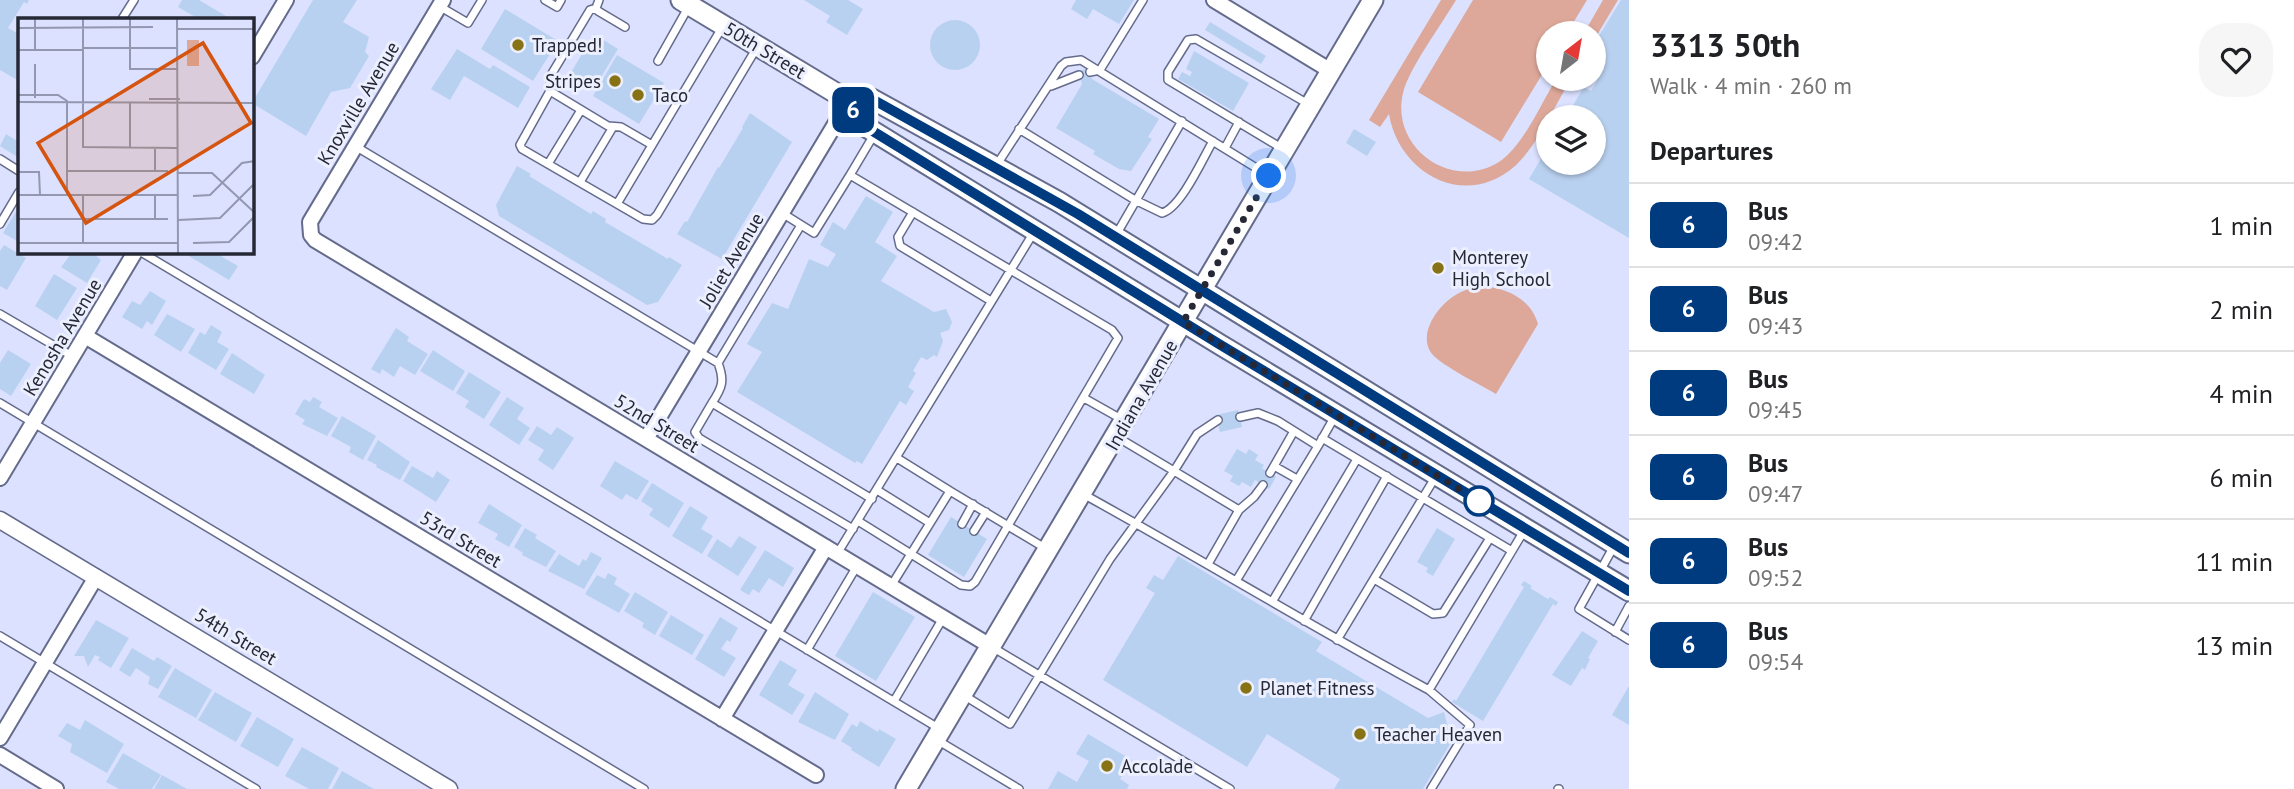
<!DOCTYPE html>
<html lang="en">
<head>
<meta charset="utf-8">
<style>
  :root { --surface:#fff; --page:#f6f6f6; --text:#202124; --muted:#757577; --line:#e0e0e0 }
  body { margin:0; font-family:"PT Sans",sans-serif; background:var(--page); color:var(--text); height:100vh; display:flex; flex-direction:column; font-size:26px; white-space:nowrap }
  * { box-sizing:border-box; margin:0 }
  p { font-size:23px; color:var(--muted) }
  .icon { flex:none; width:38px; height:38px; fill:none; stroke:currentColor; stroke-width:2; stroke-linecap:round; stroke-linejoin:round }
  .map { position:relative; flex:1; overflow:hidden }
  .panel { display:flex; flex-direction:column; background:var(--surface); width:665px }
  .panel>* { flex:none }
  .badge { padding:0 14px; border-radius:10px; font-size:24px; line-height:46px }
  .needle { width:46px; rotate:31deg }
  .tools { position:absolute; left:1536px; top:21px; display:grid; gap:14px }
  .tools a { display:grid; place-items:center; width:70px; height:70px; border-radius:50%; background:var(--surface); box-shadow:0 2px 5px #0004; font-size:35px }
  .you { position:absolute; width:35px; height:35px; margin:-18px; border:5px solid #fff; border-radius:50%; background:#1a73e8; box-shadow:0 0 0 10px #1a73e833 }
  .map>.badge { position:absolute; translate:-50% -50%; box-shadow:0 0 0 4px #fff }
  h2 { padding:0 21px; font-size:26px; line-height:63px }
  .round { display:grid; place-items:center; flex:none; width:74px; height:74px; border-radius:28px; background:var(--page) }
  .headline { display:flex; align-items:center; justify-content:space-between; height:119px; padding:0 21px }
  h1 { font-size:33px; font-weight:700; line-height:52px }
  ul { padding:0; list-style:none }
  li { display:flex; align-items:center; gap:21px; height:84px; padding:0 21px; border-top:2px solid var(--line) }
  li div { flex:1 }
  li b { display:block; font-size:26px }
  li em { font-style:normal }
  li .badge { min-width:77px; font-weight:700; text-align:center }
  main { display:flex; flex:1; min-height:0 }
  .map>svg:first-child { display:block }
  .green { fill:#dda899 }
  .building { fill:#b9d1f0 }
  .lines { fill:none; stroke-linecap:round; stroke-linejoin:round }
  .service-casing { stroke:#656b8b; stroke-width:10 }
  .minor-casing { stroke:#656b8b; stroke-width:18 }
  .tertiary-casing { stroke:#656b8b; stroke-width:19 }
  .secondary-casing { stroke:#656b8b; stroke-width:23 }
  .service { stroke:#fff; stroke-width:7 }
  .minor { stroke:#fff; stroke-width:14 }
  .tertiary { stroke:#fff; stroke-width:16 }
  .secondary { stroke:#fff; stroke-width:19 }
  .line-casing { stroke:#fff; stroke-width:16 }
  .line { stroke:#003b80; stroke-width:10 }
  .walk { stroke:#262836; stroke-width:7; stroke-dasharray:0 12.6 }
  .poi-dot { fill:#877315; stroke:#eceffe; stroke-width:2.5 }
  .stop-dot { fill:#fff; stroke:#003b80; stroke-width:3.5 }
  .labels { text-anchor:middle; stroke-width:6; stroke-linejoin:round; paint-order:stroke }
  .poi-label { font-size:19px; fill:#262836; stroke:#eceffe; text-anchor:start }
  .street-label { font-size:19px; fill:#262836; stroke:#eceffe }
  .inset-road { fill:none; stroke:#9397af; stroke-width:2 }
  .view { fill:#d55410; fill-opacity:0.15; stroke:#d55410; stroke-width:3.5 }
  .inset-edge { fill:none; stroke:#262836; stroke-width:3.5 }
</style>
</head>
<body>
<main>
<div class="map">
<svg width="1629" height="789" viewBox="0 0 1629 789">
  <rect width="100%" height="100%" fill="#dbe1ff"/>
  <path class="green" d="M1441,0H1456C1442,24 1409,68 1403,93C1390,147 1451,192 1499,162C1523,146 1541,104 1556,79H1571C1555,105 1538,145 1515,166C1465,210 1399,174 1389,114L1380,127L1369,120Z
    M1473,0H1587L1567,33H1549V63L1501,142L1418,92Z
    M1603,0H1618L1594,40V33H1584Z
    M1482,286C1507,288 1531,299 1538,324L1496,394C1479,384 1450,370 1435,357C1413,337 1440,301 1461,292C1467,289 1475,288 1482,286Z"/>
  <path class="building" d="M0,0H29L27,4L24,2L8,28L19,34V81L0,70Z
    M182,0H199L231,19H199L178,7Z
    M313,0H357L343,22L369,37L365,52L369,56L350,88L331,92L306,136L252,103Z
    M804,0H848L863,9L847,35L826,22L830,16Z
    M1076,0H1134L1119,24L1093,9L1087,19L1071,9Z
    M1621,0H1629V238L1529,179L1549,145V163H1594V117H1566L1584,87L1591,91L1602,72L1594,67V44Z
    M505,9L558,41L533,81L481,49Z
    M930 45a25 25 0 1 1 50 0a25 25 0 1 1-50 0Z
    M1210,22L1266,56L1261,64L1205,30Z
    M594,34L618,49L595,87L585,81L581,88L567,79Z
    M457,49L490,69L493,65L530,87L518,108L464,76L450,100L431,89Z
    M1194,51L1249,83L1233,111L1178,79L1182,72L1190,76L1192,72L1186,69Z
    M617,55L664,83L639,124L593,96Z
    M1089,68L1092,79L1159,119L1148,137L1152,139L1131,171L1119,169L1093,154L1095,151L1056,128L1082,84L1078,71Z
    M750,113L792,142L722,259L677,234L685,221L687,222L718,167L719,168L743,128L742,127Z
    M1354,129L1376,142L1367,156L1346,143Z
    M6,134L19,142V158L0,146Z
    M517,166L531,174L529,176L591,214L593,211L606,219L605,222L668,259L669,257L682,265L658,302L647,305L499,216L496,205Z
    M866,196L893,212L875,242L897,256L881,281L934,312L946,309L952,322L949,330L940,333L943,341L937,357L934,355L927,360L921,357L913,371L916,373L908,387L914,391L906,405L900,401L862,464L857,461L855,463L737,392L762,352L747,344L772,303L788,309L809,259L828,267L836,254L820,245L833,222L845,230Z
    M17,210L19,211V242L3,233Z
    M4,245L26,258L7,290L0,286V251Z
    M68,252H92L101,260L87,283L61,267L71,254Z
    M182,252H214L238,266L229,280Z
    M54,274L77,288L57,320L35,306Z
    M150,291L166,301L152,325L147,321L142,329L122,317L132,301L140,305Z
    M167,314L195,329L181,352L154,335Z
    M211,325L222,332L217,342L229,349L216,370L188,353L200,332L205,335Z
    M396,328L409,337L407,341L428,354L415,375L400,366L394,377L382,369L380,374L371,369Z
    M8,350L31,364L11,396L0,389V363Z
    M433,350L465,371L453,391L420,371Z
    M232,353L265,375L254,394L220,374Z
    M469,372L501,392L484,419L465,407L469,401L456,393Z
    M313,397L322,402L319,407L338,418L327,436L302,424L305,420L295,414L304,399L310,402Z
    M507,397L524,408L517,419L530,428L519,445L489,425Z
    M1238,410L1242,427L1220,432L1216,415Z
    M342,416L376,436L363,460L349,452L351,447L331,436Z
    M537,426L551,435L557,427L574,438L553,470L538,460L544,450L528,440Z
    M378,440L410,462L400,480L376,467L377,465L367,460Z
    M1237,449L1246,454L1249,449L1258,455L1255,460L1264,465L1262,468L1276,477L1269,489L1255,480L1251,487L1242,482L1239,486L1230,481L1233,476L1224,471Z
    M615,461L649,481L637,500L626,494L622,500L600,486Z
    M412,466L433,478L437,471L450,480L436,502L403,481Z
    M652,483L684,503L669,528L649,515L653,509L641,501Z
    M489,504L522,525L509,547L495,539L498,534L478,523Z
    M690,506L708,517L701,529L713,536L702,554L672,536Z
    M951,517L987,539L964,577L928,555Z
    M525,528L537,535L535,538L556,551L546,567L522,555L523,553L514,547Z
    M1437,528L1455,539L1433,576L1426,572L1428,568L1417,562Z
    M739,536L757,547L738,576L707,556L717,539L731,548Z
    M765,550L794,568L783,587L769,578L759,593L753,589L749,595L740,590Z
    M591,552L602,558L584,589L548,571L559,554L579,566L583,559L586,561Z
    M1178,556L1322,642L1316,651L1428,718L1444,712L1448,728L1456,734L1423,789H1334L1340,779L1267,734L1247,767L1103,680L1155,593L1146,588L1154,575L1163,580Z
    M608,573L617,578L614,584L630,594L619,613L585,594L597,575L605,579Z
    M1524,581L1532,586L1530,588L1548,599L1550,597L1558,602L1556,606L1553,604L1483,721L1452,702L1454,699L1456,701L1524,587L1521,585Z
    M635,592L668,612L655,635L642,627L644,623L624,611Z
    M873,592L915,617L876,681L835,656Z
    M671,615L704,635L692,655L659,636Z
    M720,617L738,628L730,642L727,640L721,649L736,658L724,677L695,659Z
    M96,620L129,638L111,668L98,660L100,657L95,655L88,667L84,656H74Z
    M1582,631L1598,641L1588,658L1590,659L1585,670L1582,668L1571,686L1552,675Z
    M132,648L154,661L157,657L172,666L158,689L148,684L150,677L136,668L130,677L119,670Z
    M780,660L797,670L788,685L805,695L792,715L759,695Z
    M175,668L212,690L196,718L158,697Z
    M1629,686V725L1612,715Z
    M215,692L252,713L236,742L198,720Z
    M815,692L849,714L835,740L798,722Z
    M257,717L294,739L278,767L240,746Z
    M85,720L124,744L107,773L70,752L72,744L58,736L67,723L80,730Z
    M860,721L878,732L879,729L896,739L879,767L851,750L852,748L841,741L852,724L857,727Z
    M1088,734L1132,760L1120,779L1129,785L1127,789H1048L1058,771L1077,782L1089,761L1076,754Z
    M302,747L339,768L328,789H309L285,776Z
    M123,753L161,775L152,789H119L106,782Z
    M342,771L374,789H332Z
    M162,775L187,789H154Z"/>
  <g class="lines">
    <defs>
      <path id="service" d="M545,0L557,7L561,0
        M599,0L596,8L598,11L625,27
        M439,6L468,23L482,0
        M596,8L590,10L551,75L550,91L520,145L522,149L643,219L652,220L657,215L756,49
        M122,19L134,0
        M658,61L689,6
        M1090,72L1100,70L1143,0
        M1051,86L1079,75
        M550,91L608,126L621,127L652,145
        M1019,129L1135,200L1162,213C1181,208 1203,158 1213,141
        M355,146L718,363L801,225
        M1225,148L1239,122
        M1283,149L1168,80V72L1188,40L1196,39L1310,105
        M0,159L19,171
        M548,164L581,110
        M996,166L1061,66L1066,62L1081,60L1266,174
        M580,182L613,127
        M617,204L723,26
        M913,212L898,237L900,246L991,301
        M782,213L814,233L850,175
        M0,224L19,192
        M1116,235L1182,121
        M141,252L940,729
        M0,314L72,356
        M1084,398L1123,420
        M0,403L644,789
        M712,403C722,388 725,381 718,363
        M1240,417L1258,413L1278,421L1318,446L1335,416
        M1117,437L1174,471L1197,434L1218,420
        M1322,438L1512,551
        M897,458L950,491
        M1274,466L1297,479
        M1270,473L1294,431
        M877,490L930,523
        M1083,494C1199,558 1312,627 1429,690L1525,529
        M1239,510L1254,497L1263,485
        M858,521L961,585L970,586L975,582L1118,338L1112,330L850,175L875,133
        M962,524L973,504
        M853,529L699,438L695,432L712,403L872,499
        M974,531L986,512
        M1614,546L1579,609L1629,640
        M837,554L1034,232
        M1374,579L1433,614L1443,613L1490,538
        M1236,581L1318,446
        M891,586L950,491L1045,548
        M1272,602L1357,459
        M1304,621L1387,476
        M1615,632L1629,606
        M0,636L256,789
        M1337,640L1436,476
        M992,647L1230,789
        M807,650L857,566
        M1429,690L1470,725L1431,789
        M965,696L1010,724L1110,559L1174,471L1239,510L1208,564
        M894,701L943,618
        M937,740L1019,789
        M1558,789H1559"/>
      <path id="minor" d="M443,0L310,222L311,235L315,240L992,647
        M1214,0L1331,71
        M252,57L286,0
        M85,336L816,775
        M646,439L849,101
        M0,478L135,252
        M722,719L826,547
        M0,738L96,577
        M0,755L56,789"/>
      <path id="tertiary" d="M0,520L449,789"/>
      <path id="secondary" d="M681,0L849,101L858,122L1219,344L1629,591
        M849,101L872,99L1059,202L1629,553
        M906,789L1373,0"/>
    </defs>
    <use href="#service" class="service-casing"/>
    <use href="#minor" class="minor-casing"/>
    <use href="#tertiary" class="tertiary-casing"/>
    <use href="#secondary" class="secondary-casing"/>
    <use href="#service" class="service"/>
    <use href="#minor" class="minor"/>
    <use href="#tertiary" class="tertiary"/>
    <use href="#secondary" class="secondary"/>
  </g>
  <g class="lines">
    <defs>
      <path id="line" d="M1629,553L1078,214L872,99L849,101L858,122L1219,344L1629,591"/>
    </defs>
    <use href="#line" class="line-casing"/>
    <use href="#line" class="line"/>
    <path class="walk" d="M1269,176L1183,322L1481,502L1479,501"/>
  </g>
  <g class="poi-dot">
    <circle cx="518" cy="45" r="7"/>
    <circle cx="615" cy="81" r="7"/>
    <circle cx="638" cy="95" r="7"/>
    <circle cx="1438" cy="268" r="7"/>
    <circle cx="1246" cy="688" r="7"/>
    <circle cx="1360" cy="734" r="7"/>
    <circle cx="1107" cy="766" r="7"/>
  </g>
  <circle class="stop-dot" cx="1479" cy="501" r="14"/>
  <g class="labels">
    <g class="poi-label">
      <text x="532" y="52">Trapped!</text>
      <text x="601" y="88" text-anchor="end">Stripes</text>
      <text x="652" y="102">Taco</text>
      <text x="1452" y="264">Monterey<tspan x="1452" dy="22">High School</tspan></text>
      <text x="1260" y="695">Planet Fitness</text>
      <text x="1374" y="741">Teacher Heaven</text>
      <text x="1121" y="773">Accolade</text>
    </g>
    <g class="street-label">
      <text transform="translate(765 50) rotate(31)" y="7">50th Street</text>
      <text transform="translate(358 103) rotate(-59)" y="7">Knoxville Avenue</text>
      <text transform="translate(731 260) rotate(-59)" y="7">Joliet Avenue</text>
      <text transform="translate(62 337) rotate(-59)" y="7">Kenosha Avenue</text>
      <text transform="translate(1141 395) rotate(-60)" y="7">Indiana Avenue</text>
      <text transform="translate(657 423) rotate(31)" y="7">52nd Street</text>
      <text transform="translate(461 539) rotate(31)" y="7">53rd Street</text>
      <text transform="translate(236 636) rotate(31)" y="7">54th Street</text>
    </g>
  </g>
  <g transform="translate(18 18)">
    <rect width="236" height="236" fill="#dbe1ff"/>
    <path d="M169,22H181V48H169Z" fill="#dda899"/>
    <path class="inset-road" d="M17,0V32M65,0V129L159,130M112,0V51H159M159,0L160,236M0,10L135,9M159,11H237M65,30H159M0,32H65M17,46V80M0,77H40L49,83V177M131,81H162M0,84L237,85M112,84V130M49,153H150M137,153V130M0,154H21L22,177M160,155H194L237,195M0,177H160M65,177V225M137,177V201M175,178L192,177L224,145L237,143M0,201H150M160,202L202,200L235,167M0,225H160M175,225L211,224L237,198"/>
    <path class="view" d="M185,25L233,105L68,205L20,125Z"/>
    <rect width="236" height="236" class="inset-edge"/>
  </g>
</svg>
<div class="tools">
<a><svg class="needle" viewBox="-14 -14 28 28"><path d="M0-13l5 13h-10z" fill="#e53935"/><path d="M0 13l5-13h-10z" fill="#757577"/></svg></a>
<a><svg class="icon" aria-label="layers" viewBox="0 0 24 24"><path d="M12 4l9 5-9 5-9-5zM3 14l9 5 9-5"/></svg></a>
</div>
<div class="you" style="left:1269px;top:176px"></div>
<b class="badge" style="left:853px;top:110px;background:#003b80;color:#fff">6</b>
</div>
<section class="panel">
<div class="headline"><div><h1>3313 50th</h1><p>Walk · 4 min · 260 m</p></div><a class="round"><svg class="icon" aria-label="heart" viewBox="0 0 24 24"><path d="M12 20l-8-8c-3-5 5-10 8-4 3-6 11-1 8 4z"/></svg></a></div>
<h2>Departures</h2>
<ul>
<li><span class="badge" style="background:#003b80;color:#fff">6</span><div><b>Bus</b><p>09:42</p></div><em>1 min</em></li>
<li><span class="badge" style="background:#003b80;color:#fff">6</span><div><b>Bus</b><p>09:43</p></div><em>2 min</em></li>
<li><span class="badge" style="background:#003b80;color:#fff">6</span><div><b>Bus</b><p>09:45</p></div><em>4 min</em></li>
<li><span class="badge" style="background:#003b80;color:#fff">6</span><div><b>Bus</b><p>09:47</p></div><em>6 min</em></li>
<li><span class="badge" style="background:#003b80;color:#fff">6</span><div><b>Bus</b><p>09:52</p></div><em>11 min</em></li>
<li><span class="badge" style="background:#003b80;color:#fff">6</span><div><b>Bus</b><p>09:54</p></div><em>13 min</em></li>
</ul>
</section>
</main>
</body>
</html>
